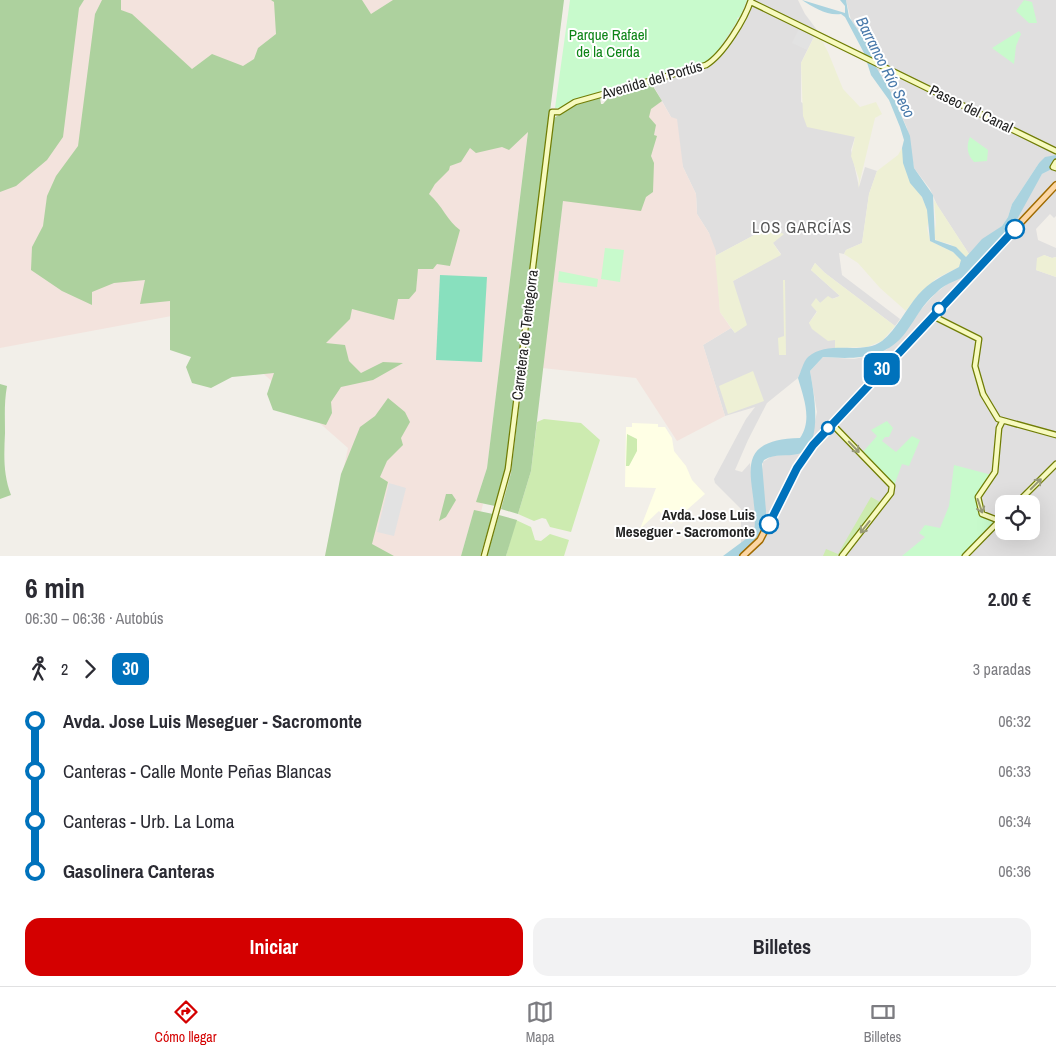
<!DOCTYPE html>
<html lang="es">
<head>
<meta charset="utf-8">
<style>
  :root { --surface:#fff; --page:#f2f2f3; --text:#2b2b33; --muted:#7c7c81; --line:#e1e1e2; --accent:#d40000 }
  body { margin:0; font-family:"Archivo Narrow",sans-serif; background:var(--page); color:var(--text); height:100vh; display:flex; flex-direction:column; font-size:19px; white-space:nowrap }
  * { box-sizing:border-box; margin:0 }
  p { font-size:16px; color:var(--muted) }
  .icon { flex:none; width:28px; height:28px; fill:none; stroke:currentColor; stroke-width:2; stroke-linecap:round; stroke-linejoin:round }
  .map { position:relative; height:556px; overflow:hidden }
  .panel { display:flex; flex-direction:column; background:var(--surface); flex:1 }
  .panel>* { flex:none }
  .badge { padding:0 10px; border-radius:8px; font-size:18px; line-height:32px }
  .tools { position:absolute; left:995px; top:495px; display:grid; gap:10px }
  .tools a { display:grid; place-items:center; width:45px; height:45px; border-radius:10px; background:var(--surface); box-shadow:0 5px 20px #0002; font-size:25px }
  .map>.badge { position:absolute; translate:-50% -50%; box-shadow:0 0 0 2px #fff }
  .legs { display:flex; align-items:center; gap:8px; height:55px; padding:0 25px; font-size:16px }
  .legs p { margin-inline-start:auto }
  .headline { display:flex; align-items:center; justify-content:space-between; height:85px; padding:0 25px }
  h1 { font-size:28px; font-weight:800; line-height:38px }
  .cta { display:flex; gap:10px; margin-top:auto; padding:10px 25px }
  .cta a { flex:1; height:58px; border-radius:15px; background:var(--accent); color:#fff; font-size:20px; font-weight:800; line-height:58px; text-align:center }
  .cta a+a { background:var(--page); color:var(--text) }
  ul { padding:0 25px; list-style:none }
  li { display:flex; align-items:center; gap:18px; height:50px; font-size:19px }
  li i { display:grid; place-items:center; width:8px; height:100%; margin:0 6px; background:currentColor }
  li i::after { content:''; width:12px; height:12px; margin:-6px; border:4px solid; border-radius:50%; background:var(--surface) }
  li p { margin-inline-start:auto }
  li:first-child i { background:linear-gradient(#0000 50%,currentColor 0) }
  li:last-child i { background:linear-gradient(currentColor 50%,#0000 0) }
  .tab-bar { display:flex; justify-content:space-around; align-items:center; height:70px; border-top:1px solid var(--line); background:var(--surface); font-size:14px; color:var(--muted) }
  .tab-bar a { display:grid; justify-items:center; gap:2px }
  .tab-bar .on { color:var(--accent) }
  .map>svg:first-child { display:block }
  .residential { fill:#e0dfdf; fill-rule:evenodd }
  .education { fill:#ffffe5 }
  .military { fill:#f3e3dd }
  .farmland { fill:#eef0d5 }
  .grass { fill:#cdebb0 }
  .forest { fill:#add19e }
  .park { fill:#c8facc }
  .pitch { fill:#88e0be }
  .parking { fill:#e2e2e2 }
  .water { fill:#aad3df }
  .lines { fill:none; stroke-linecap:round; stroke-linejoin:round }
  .secondary-casing { stroke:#707d05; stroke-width:7 }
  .primary-casing { stroke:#a06b00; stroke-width:8 }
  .secondary { stroke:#f7fabf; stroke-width:4.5 }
  .primary { stroke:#fcd6a4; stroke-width:5 }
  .oneway { stroke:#979978 }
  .line-1-casing { stroke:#fff; stroke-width:11 }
  .line-1 { stroke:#0072bc; stroke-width:8 }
  .stop-1-dot { fill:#fff; stroke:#0072bc; stroke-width:2.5 }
  .labels { text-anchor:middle; stroke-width:4; stroke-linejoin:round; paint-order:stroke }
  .park-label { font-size:15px; fill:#0c8416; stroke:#fff }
  .street-label { font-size:15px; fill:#222; stroke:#fff }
  .stop-label { font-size:15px; font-weight:bold; fill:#222; stroke:#fff; text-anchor:end }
  .water-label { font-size:16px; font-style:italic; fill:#4a7aab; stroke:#fff }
  .neighbourhood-label { font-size:16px; letter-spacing:1px; fill:#555; stroke:#fff }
</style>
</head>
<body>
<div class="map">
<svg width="1056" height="556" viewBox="0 0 1056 556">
  <rect width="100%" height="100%" fill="#f2efe9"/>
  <path class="residential" d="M747,0H798L805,14L817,30L801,63V102L855,137L851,150L859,187L865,167L877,171L869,194L862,243L846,250L844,254L839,253L842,275L900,319L895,326L825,273L815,263L811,270L840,296L820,303L816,299L817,311L809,323L835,340V348L819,351L806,361L798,378L767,403L748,440L735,470L742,472L750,463L756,522L754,533L741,544V509L715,483L714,479L746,419L755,407L725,416L703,345L731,328L735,333L733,281L781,254L773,243L758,233L715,256L709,233L697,214L696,194L683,167L671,117L649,78L703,63L711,58L738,20Z
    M846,0H1056V155L1039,163L1012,204L1008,217L1002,226L976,246L969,254L937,205L930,189L914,168L907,128L892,94L872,60L871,49L851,20Z
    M1056,167V216L1054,218L1050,214L1036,229L1038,240L1056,248V257L1052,258L1044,255L1036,270L1056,277V556H741L753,547L763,462L772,456L798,454L808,446L812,436L817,412L810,371L823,357L854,359L873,355L886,350L907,330L914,317L936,293L951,281L965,277L1016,225L1015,222L1025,201L1042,174ZM1004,504H1031V531H1004Z"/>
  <path class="education" d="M632,423L658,424V427H665L672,438L674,451L686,466L692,480L705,494L671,524L659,511L640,529L656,488L625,487L626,427H632Z"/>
  <path class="military" d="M0,0H544L487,468L477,499L483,504L481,512L473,514L461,556H325L348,448L193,312L0,348Z
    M651,83L671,117L677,119L683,167L696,194L697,214L709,233L716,251L720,312L731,328L703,345L725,416L677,441L636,378L542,368L575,105L600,98L601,104H603L611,95Z"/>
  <path class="farmland" d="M815,35L820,37L828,52L843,89L860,107L876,102L882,114L875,118L858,189L859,179L851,156L855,137L807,127L803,116L801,63Z
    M902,148L908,177L922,197L930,217L927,228L930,241L953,252L962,260L959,267L937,278L918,295L906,311L880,288L858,263L844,254L846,250L862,243L869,194L877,171L898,155Z
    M934,200L969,254L966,257L950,244L937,241L934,237L936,223Z
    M774,230L784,234L773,243L781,255L733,281L747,325L735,333L720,312L715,256L758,233Z
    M1044,255L1052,258L1056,257V277L1036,270L1037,258Z
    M815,263L825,273L895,326L882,341L867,347L835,348V340L828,341L812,329L809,323L817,312L811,305L816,298L820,303L828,296L833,299L840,296L811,270Z
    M783,280H785L786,355H779L778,338L784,336Z
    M753,371L764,401L728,414L719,386Z"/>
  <path class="grass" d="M933,316L936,319L813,453L797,476L774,522L770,521L809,450Z
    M544,419L581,423L600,440L571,532L550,527L546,519L542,518L534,521L518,514L531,471L537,422Z
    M627,434L637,439V451L629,466H626Z
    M871,497L882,503L844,550L837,556H823L826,549L838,554Z
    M516,520L531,527L535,540L541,541L550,534L569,540L564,556H506Z"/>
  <path class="forest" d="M0,0H84L79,8L63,137L47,160L16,186L0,192Z
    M102,0H121V10L132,14L192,69L212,54L243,66L254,59L258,48L276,34L274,2L271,0H362L371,14L393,0H564L505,471L495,506L476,502L487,468L528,132L509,150L502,147L476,153L470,148L461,162L450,166L449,170L435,184L429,194C442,205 448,222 460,230L450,266L437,264L433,269H418L416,291L409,299H398L394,320L352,309L350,319L326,343L345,345L349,361L361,373L383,362L403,363L373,380L341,387L331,402L332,413L326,425L273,410L267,394L274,373L232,377L211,388L192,383L186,367L191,357L170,350V301L140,304L145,280L114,283L92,292V305L62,291L31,270L32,247L43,226L47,196L56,176L78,146L95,14Z
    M651,83L662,101L651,109L649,117L656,125L654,135L657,136L651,156L654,163L653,192L646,197L641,211L563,201L531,471L518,514L501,509L511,473L554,118L575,105L600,98L601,104H603L611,95Z
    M0,384L7,386C4,403 5,417 5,433C4,455 3,474 11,495L0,499Z
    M388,398L405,412L410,422L401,438L403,445L387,461L380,477L388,482L372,544L394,556H325L341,474L360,427L375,416Z
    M446,494H452L456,500L446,517L439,521Z
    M474,510L493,514L480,556H461Z
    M499,515L517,520L506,556H487Z"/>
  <path class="park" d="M570,0H747L740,17L737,18L738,20L717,52L706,62C671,77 631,82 595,94C584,98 564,109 555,108Z
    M1024,0L1032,2L1037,23H1029L1016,11Z
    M1019,31L1021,34L1016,46L1014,64L992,48Z
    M970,137L988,150L987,161L974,162C967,155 966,146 970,137Z
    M605,248L624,250L620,282L601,279Z
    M559,271L598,279L597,287L558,282Z
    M887,421L893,428L889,437H885L882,441L896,452L912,436L920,440L909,466L902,464L894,486L862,453L877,436L871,430Z
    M954,465L992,475L978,493L980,511L997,520L961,556H902L925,537L919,533L925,525L940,528L949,506Z"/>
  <path class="pitch" d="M440,275L487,277L482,362L436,360Z"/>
  <path class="parking" d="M800,27L815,34L807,50L792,43Z
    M389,483L406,488L394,536L377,532Z"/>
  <path class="water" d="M802,0L845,13V6L840,0H846L849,17L871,49L872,60L892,94L910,136L914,168L933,195L935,240L956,247L966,257L982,239L1002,226L1008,217L1012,204L1039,163L1045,157L1056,155V167L1042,174L1015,223L1016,225C1002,240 988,260 971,272C960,281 947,281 936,293C921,306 917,317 906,332C886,360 854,359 823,357L810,371C813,389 825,447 798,454C786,457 776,453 764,460L762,464L766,511L765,531L741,556H723L754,533C761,486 723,440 800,438C813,420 803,396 798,378C801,372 803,362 808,357C829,339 862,356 882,341C897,329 906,309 918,295C929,282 944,275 959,267L961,260L953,252L930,241L927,210L922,197L910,183L903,163L902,148L904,140L900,127L889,100L871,75L864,53L845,17L841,14C827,16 813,7 802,0Z"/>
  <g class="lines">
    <defs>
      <path id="secondary" d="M751,2L1056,151
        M1056,162L1053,167L1056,168
        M933,316L979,339L975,366L983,394L998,419L1056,435
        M832,424L892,486L891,493L842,556
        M1016,504L1056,464
        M1000,521L982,514L978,497L995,472L999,428L1002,422
        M484,556L508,469L552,112H559L575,102L706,65C723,55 745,19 751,0
        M965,556L1004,516"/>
      <path id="primary" d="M743,556L760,540L797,468L823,433L1056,185"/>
    </defs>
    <use href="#secondary" class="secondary-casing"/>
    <use href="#primary" class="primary-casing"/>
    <use href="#secondary" class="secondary"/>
    <use href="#primary" class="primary"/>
  </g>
  <defs><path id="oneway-shaft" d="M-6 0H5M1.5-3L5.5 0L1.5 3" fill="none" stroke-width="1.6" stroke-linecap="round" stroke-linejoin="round" transform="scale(1.25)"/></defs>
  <g class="oneway">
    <use href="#oneway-shaft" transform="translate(854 447) rotate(46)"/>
    <use href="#oneway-shaft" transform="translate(1036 484) rotate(-45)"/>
    <use href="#oneway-shaft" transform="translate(980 506) rotate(71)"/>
    <use href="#oneway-shaft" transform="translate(865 527) rotate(128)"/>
  </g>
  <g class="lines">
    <defs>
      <path id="line-1" d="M769,524L797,468L813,445L1015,229"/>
    </defs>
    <use href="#line-1" class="line-1-casing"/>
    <use href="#line-1" class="line-1"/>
  </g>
  <g class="stop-1-dot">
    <circle cx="1015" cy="229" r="9"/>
    <circle cx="939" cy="309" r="6"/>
    <circle cx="828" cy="428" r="6"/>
    <circle cx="769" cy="524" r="9"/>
  </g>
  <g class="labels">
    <g class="park-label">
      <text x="608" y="40">Parque Rafael<tspan x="608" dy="17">de la Cerda</tspan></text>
    </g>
    <g class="street-label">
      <text transform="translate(652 80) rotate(-16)" y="5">Avenida del Portús</text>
      <text transform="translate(971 109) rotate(26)" y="5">Paseo del Canal</text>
      <text transform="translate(525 335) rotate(-83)" y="5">Carretera de Tentegorra</text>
    </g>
    <g class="stop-label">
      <text x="755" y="520">Avda. Jose Luis<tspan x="755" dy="17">Meseguer - Sacromonte</tspan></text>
    </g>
    <g class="water-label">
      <text transform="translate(886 67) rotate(63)" y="6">Barranco Río Seco</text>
    </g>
    <g class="neighbourhood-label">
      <text x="802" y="233">LOS GARCÍAS</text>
    </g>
  </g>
</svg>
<div class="tools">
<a><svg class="icon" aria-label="locate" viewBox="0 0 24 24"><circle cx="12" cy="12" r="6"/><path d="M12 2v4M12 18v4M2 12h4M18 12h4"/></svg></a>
</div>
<b class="badge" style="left:882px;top:369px;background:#0072bc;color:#fff">30</b>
</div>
<section class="panel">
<div class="headline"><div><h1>6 min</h1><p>06:30 – 06:36 · Autobús</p></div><b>2.00 €</b></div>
<div class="legs"><svg class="icon" aria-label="walk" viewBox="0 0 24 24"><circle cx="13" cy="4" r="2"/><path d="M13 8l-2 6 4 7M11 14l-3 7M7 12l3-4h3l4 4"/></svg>2<svg class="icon" aria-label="forward" viewBox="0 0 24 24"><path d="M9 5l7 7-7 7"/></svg><b class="badge" style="background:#0072bc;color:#fff">30</b><p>3 paradas</p></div>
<ul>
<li><i style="color:#0072bc"></i><b>Avda. Jose Luis Meseguer - Sacromonte</b><p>06:32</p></li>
<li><i style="color:#0072bc"></i><span>Canteras - Calle Monte Peñas Blancas</span><p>06:33</p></li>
<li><i style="color:#0072bc"></i><span>Canteras - Urb. La Loma</span><p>06:34</p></li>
<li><i style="color:#0072bc"></i><b>Gasolinera Canteras</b><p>06:36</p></li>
</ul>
<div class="cta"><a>Iniciar</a><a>Billetes</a></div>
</section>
<nav class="tab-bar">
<a class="on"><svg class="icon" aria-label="directions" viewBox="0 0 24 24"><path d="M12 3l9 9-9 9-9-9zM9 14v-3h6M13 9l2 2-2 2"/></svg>Cómo llegar</a>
<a><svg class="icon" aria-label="map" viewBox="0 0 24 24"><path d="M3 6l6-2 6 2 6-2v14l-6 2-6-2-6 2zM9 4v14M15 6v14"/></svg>Mapa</a>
<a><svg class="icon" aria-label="tickets" viewBox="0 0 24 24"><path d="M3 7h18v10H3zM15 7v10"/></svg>Billetes</a>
</nav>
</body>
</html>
